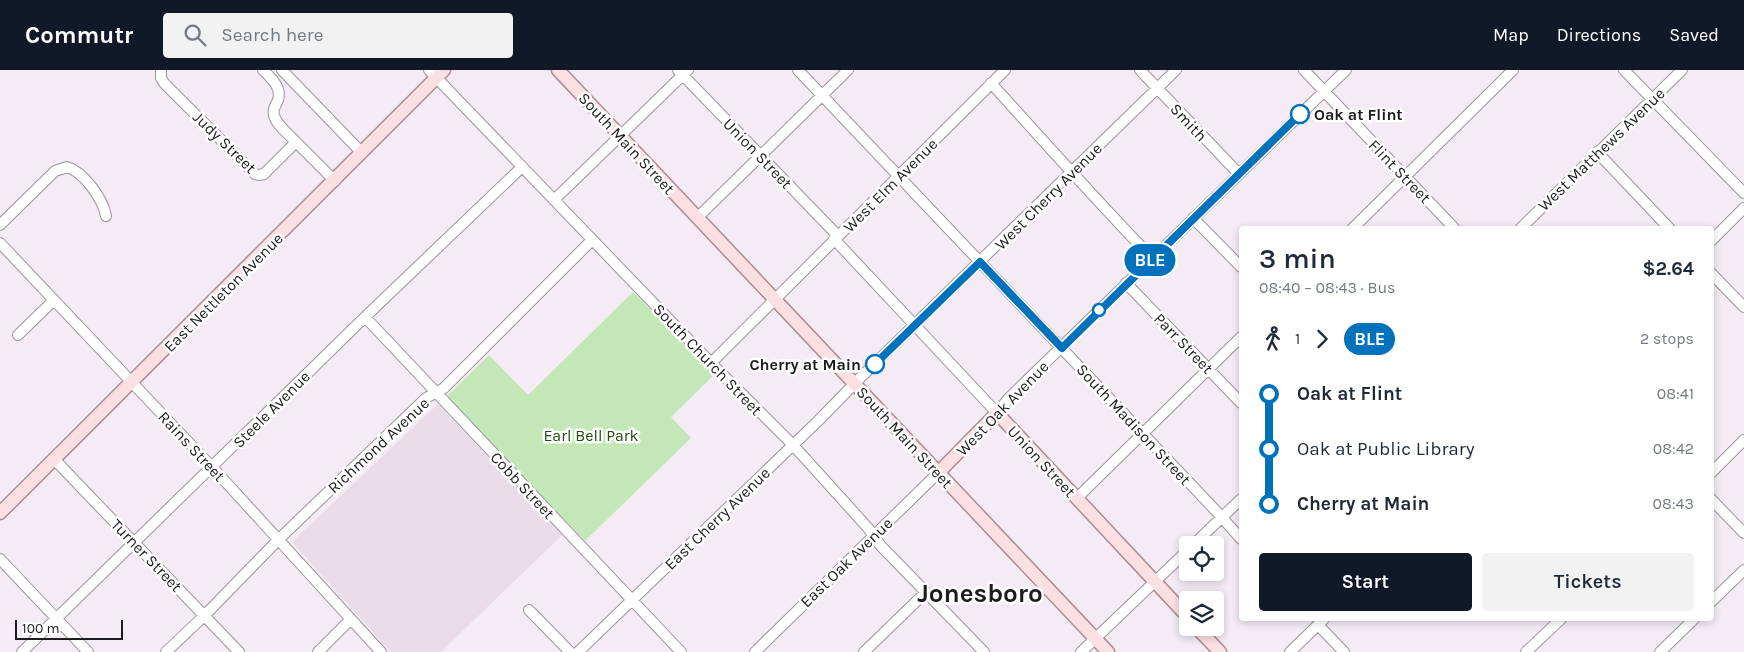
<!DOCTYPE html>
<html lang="en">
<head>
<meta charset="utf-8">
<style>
  :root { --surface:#fff; --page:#f2f2f3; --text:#1f2937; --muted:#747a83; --accent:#111827 }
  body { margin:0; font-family:Karla,sans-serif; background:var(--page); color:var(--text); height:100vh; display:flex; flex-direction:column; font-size:19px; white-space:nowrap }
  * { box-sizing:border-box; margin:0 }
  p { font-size:16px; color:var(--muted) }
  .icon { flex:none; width:28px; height:28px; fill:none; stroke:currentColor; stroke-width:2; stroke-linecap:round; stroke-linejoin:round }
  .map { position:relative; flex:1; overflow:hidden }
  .drawer { position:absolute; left:1239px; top:156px; width:475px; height:395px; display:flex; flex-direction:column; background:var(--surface); border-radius:5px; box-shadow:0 2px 8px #0003 }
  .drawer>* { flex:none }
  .badge { padding:0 10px; border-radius:16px; font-size:18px; line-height:32px }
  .fabs { position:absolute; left:1179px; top:466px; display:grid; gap:10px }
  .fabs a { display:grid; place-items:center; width:45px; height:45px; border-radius:5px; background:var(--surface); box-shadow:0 2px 8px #0003; font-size:25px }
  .scale { position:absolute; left:15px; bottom:12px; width:108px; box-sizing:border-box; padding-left:5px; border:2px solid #1e1b1e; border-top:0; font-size:14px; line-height:18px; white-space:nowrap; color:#1e1b1e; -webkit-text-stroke:4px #fff; paint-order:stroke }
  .map>.badge { position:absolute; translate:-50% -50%; box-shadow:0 0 0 2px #fff }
  .legs { display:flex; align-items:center; gap:8px; height:55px; padding:0 20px; font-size:16px }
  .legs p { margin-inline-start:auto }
  .headline { display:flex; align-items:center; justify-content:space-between; height:85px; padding:0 20px }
  h1 { font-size:28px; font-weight:600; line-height:38px }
  .cta { display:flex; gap:10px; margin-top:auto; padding:10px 20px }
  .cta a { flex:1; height:58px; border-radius:5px; background:var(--accent); color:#fff; font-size:20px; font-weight:600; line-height:58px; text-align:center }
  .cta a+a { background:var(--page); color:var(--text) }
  ul { padding:0 20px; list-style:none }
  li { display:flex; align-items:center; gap:18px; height:55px; font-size:19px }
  li i { display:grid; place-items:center; width:8px; height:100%; margin:0 6px; background:currentColor }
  li i::after { content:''; width:12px; height:12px; margin:-6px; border:4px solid; border-radius:50%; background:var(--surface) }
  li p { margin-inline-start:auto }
  li:first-child i { background:linear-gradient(#0000 50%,currentColor 0) }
  li:last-child i { background:linear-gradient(currentColor 50%,#0000 0) }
  header { display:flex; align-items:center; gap:30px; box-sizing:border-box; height:70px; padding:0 25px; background:var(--accent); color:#fff }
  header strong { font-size:24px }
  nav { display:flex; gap:28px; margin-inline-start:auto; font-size:18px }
  .search { width:350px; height:45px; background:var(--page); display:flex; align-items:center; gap:12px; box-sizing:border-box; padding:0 18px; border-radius:5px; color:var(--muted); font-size:19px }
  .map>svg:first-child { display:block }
  .built { fill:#eadbe9 }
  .green { fill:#c4e7b8 }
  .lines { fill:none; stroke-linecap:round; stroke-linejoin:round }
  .minor-casing { stroke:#9c949c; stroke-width:12 }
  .major-casing { stroke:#ab8d92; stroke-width:15 }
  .minor { stroke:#fff; stroke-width:10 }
  .major { stroke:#fadfe3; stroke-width:12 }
  .line-1-casing { stroke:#fff; stroke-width:11 }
  .line-1 { stroke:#0072bc; stroke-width:8 }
  .stop-1-dot { fill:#fff; stroke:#0072bc; stroke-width:2.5 }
  .labels { text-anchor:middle; stroke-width:5; stroke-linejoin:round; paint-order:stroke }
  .stop-label { font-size:16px; font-weight:bold; fill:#1e1b1e; stroke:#fff; text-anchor:start }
  .street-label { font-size:16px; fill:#1e1b1e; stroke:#fff }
  .park-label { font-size:16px; fill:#234a12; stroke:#fff }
  .town-label { font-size:26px; font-weight:bold; fill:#1e1b1e; stroke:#fff }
</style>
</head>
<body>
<header>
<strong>Commutr</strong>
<div class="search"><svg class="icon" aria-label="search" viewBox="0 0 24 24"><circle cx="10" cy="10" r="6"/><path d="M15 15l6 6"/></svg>Search here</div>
<nav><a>Map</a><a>Directions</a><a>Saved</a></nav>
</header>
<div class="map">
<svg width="1744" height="582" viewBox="0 0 1744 582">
  <rect width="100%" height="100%" fill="#f4ebf4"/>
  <path class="built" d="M438,334L562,465L441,582H391L292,472Z"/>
  <path class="green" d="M633,222L714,305L671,347L691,368L585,471L445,328L489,285L528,325Z"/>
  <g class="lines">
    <defs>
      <path id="minor" d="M161,0V8L164,13L255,104L259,105L264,104L296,72C289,64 276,55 274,45C272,39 276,35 278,30C282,17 271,8 263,0
        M282,0L362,83
        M429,0L711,293L793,375L868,458L880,475L984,582
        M678,0L838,166
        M798,0L1217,442L1241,469
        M1140,0L1239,104
        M1304,0L1455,159
        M1624,0L1744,123
        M991,13C1044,72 1097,131 1152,188
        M296,72L335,111
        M1597,82L1670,159
        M554,130L688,0
        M698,147L848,0
        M1193,148L1241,197
        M0,155L55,101L67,97C84,102 103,129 106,146
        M1352,159L1513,0
        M1520,159L1682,0
        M834,169L997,343L1008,329L1346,0
        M1711,171L1744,138
        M0,173L212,397L381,582
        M1711,203L1744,237
        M1126,213L1241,333
        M365,247L681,582
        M18,265L54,230
        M711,293L1005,0
        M54,389L239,582
        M1711,403L1744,370
        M1077,428L1241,267
        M1711,429L1744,463
        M1193,475L1241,429
        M0,489L88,582
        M1711,532L1744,500
        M529,540L570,582
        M1318,555L1344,582
        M22,582L365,247L522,97
        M166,582L204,546L279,469L426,328L444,318L592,170
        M318,582L351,549
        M578,582L818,351L861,307L1176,0
        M755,582L938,403
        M864,582L926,522
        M1081,582L1188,480
        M1290,582L1324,549
        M1526,582L1561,549
        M1660,582L1694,549"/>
      <path id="major" d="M558,0L1108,582
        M938,403L997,343L1188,547
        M0,443L444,0
        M1197,558L1220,582"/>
    </defs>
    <use href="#minor" class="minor-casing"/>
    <use href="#major" class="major-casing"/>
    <use href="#minor" class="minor"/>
    <use href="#major" class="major"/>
  </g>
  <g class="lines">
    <defs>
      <path id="line-1" d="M875,294L980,192L1062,278L1300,44"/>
    </defs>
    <use href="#line-1" class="line-1-casing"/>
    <use href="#line-1" class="line-1"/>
  </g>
  <g class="stop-1-dot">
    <circle cx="1300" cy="44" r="9"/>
    <circle cx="1099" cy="240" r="6"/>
    <circle cx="875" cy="294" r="9"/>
  </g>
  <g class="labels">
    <g class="stop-label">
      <text x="1314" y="50">Oak at Flint</text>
      <text x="861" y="300" text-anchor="end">Cherry at Main</text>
    </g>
    <g class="street-label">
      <text transform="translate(1189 52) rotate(47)" y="6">Smith</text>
      <text transform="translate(225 72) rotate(44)" y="6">Judy Street</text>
      <text transform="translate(627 73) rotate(47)" y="6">South Main Street</text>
      <text transform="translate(1601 79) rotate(-44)" y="6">West Matthews Avenue</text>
      <text transform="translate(758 83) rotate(46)" y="6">Union Street</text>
      <text transform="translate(1400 101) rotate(46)" y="6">Flint Street</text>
      <text transform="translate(890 115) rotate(-45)" y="6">West Elm Avenue</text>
      <text transform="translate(1048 126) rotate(-45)" y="6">West Cherry Avenue</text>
      <text transform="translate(223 222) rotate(-45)" y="6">East Nettleton Avenue</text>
      <text transform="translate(1184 273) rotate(46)" y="6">Parr Street</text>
      <text transform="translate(708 289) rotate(46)" y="6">South Church Street</text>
      <text transform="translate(1002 338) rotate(-46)" y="6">West Oak Avenue</text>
      <text transform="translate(271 339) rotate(-45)" y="6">Steele Avenue</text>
      <text transform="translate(1134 354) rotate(47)" y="6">South Madison Street</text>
      <text transform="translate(905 367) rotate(47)" y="6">South Main Street</text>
      <text transform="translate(378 375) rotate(-43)" y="6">Richmond Avenue</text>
      <text transform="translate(192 376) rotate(47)" y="6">Rains Street</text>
      <text transform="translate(1042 391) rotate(47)" y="6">Union Street</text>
      <text transform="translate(523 415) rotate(47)" y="6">Cobb Street</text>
      <text transform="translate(717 448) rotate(-44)" y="6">East Cherry Avenue</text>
      <text transform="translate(147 485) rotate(46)" y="6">Turner Street</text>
      <text transform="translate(846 492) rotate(-44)" y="6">East Oak Avenue</text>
    </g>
    <g class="park-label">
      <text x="591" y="371">Earl Bell Park</text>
    </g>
    <g class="town-label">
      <text x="980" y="532">Jonesboro</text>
    </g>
  </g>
</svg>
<div class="fabs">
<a><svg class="icon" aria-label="locate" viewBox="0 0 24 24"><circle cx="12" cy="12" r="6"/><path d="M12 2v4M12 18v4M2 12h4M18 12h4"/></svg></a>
<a><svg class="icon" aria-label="layers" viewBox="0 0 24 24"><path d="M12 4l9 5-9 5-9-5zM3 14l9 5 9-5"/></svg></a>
</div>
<div class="scale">100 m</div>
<b class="badge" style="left:1150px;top:190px;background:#0072bc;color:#fff">BLE</b>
<section class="drawer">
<div class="headline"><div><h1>3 min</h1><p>08:40 – 08:43 · Bus</p></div><b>$2.64</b></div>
<div class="legs"><svg class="icon" aria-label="walk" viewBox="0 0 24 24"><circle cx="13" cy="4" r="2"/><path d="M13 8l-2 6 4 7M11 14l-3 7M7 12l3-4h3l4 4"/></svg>1<svg class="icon" aria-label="forward" viewBox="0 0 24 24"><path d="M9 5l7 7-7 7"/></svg><b class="badge" style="background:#0072bc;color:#fff">BLE</b><p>2 stops</p></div>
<ul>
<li><i style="color:#0072bc"></i><b>Oak at Flint</b><p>08:41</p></li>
<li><i style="color:#0072bc"></i><span>Oak at Public Library</span><p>08:42</p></li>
<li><i style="color:#0072bc"></i><b>Cherry at Main</b><p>08:43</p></li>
</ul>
<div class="cta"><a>Start</a><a>Tickets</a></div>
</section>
</div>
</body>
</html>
